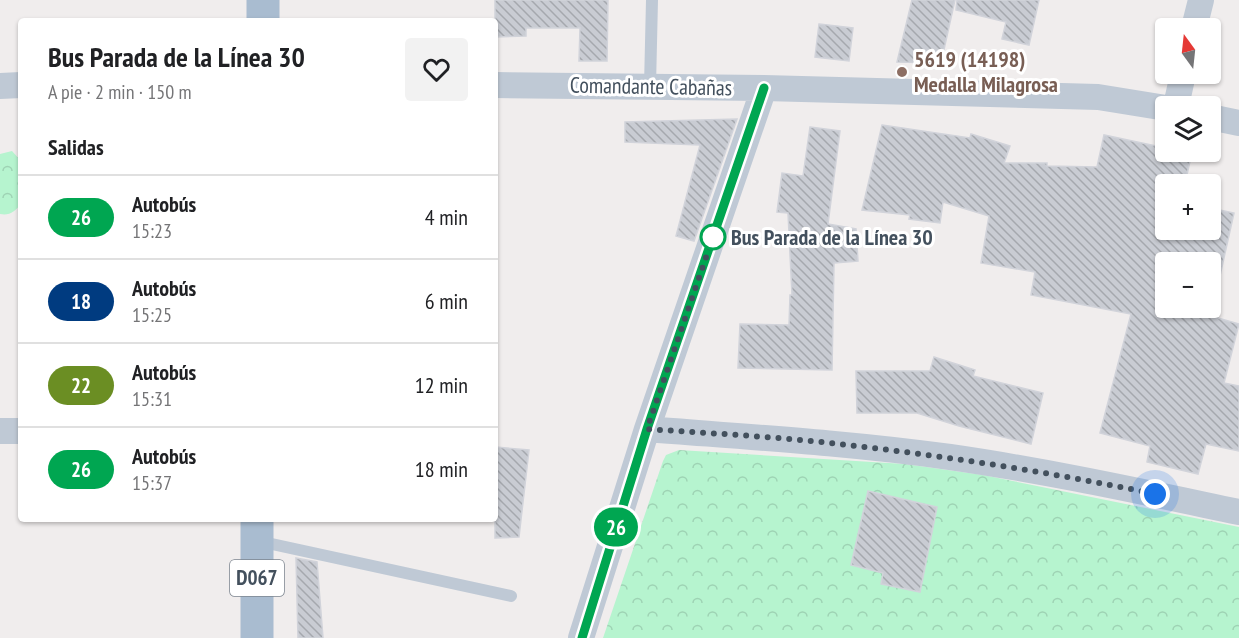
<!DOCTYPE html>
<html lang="es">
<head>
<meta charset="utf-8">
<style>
  :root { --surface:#fff; --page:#f2f2f2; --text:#202124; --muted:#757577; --line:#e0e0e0 }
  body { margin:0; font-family:"PT Sans Narrow",sans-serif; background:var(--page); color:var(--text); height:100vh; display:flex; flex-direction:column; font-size:22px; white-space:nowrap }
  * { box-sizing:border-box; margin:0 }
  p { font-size:20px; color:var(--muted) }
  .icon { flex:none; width:33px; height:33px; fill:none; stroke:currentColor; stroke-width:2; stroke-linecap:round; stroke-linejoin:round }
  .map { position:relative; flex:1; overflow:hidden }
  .side { position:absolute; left:18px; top:18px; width:480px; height:504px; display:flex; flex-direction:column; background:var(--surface); border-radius:6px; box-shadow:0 2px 4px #0004 }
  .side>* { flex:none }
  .badge { padding:0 12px; border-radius:20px; font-size:21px; line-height:39px }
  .needle { width:39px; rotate:345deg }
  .tools { position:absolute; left:1155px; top:18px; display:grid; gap:12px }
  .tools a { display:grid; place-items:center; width:66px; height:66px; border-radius:6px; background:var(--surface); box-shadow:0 2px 4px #0004; font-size:30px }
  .you { position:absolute; width:30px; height:30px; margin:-15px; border:4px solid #fff; border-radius:50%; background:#1a73e8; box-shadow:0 0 0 9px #1a73e833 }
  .map>.badge { position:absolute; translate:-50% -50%; box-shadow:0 0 0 3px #fff }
  h2 { padding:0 30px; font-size:22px; line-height:54px }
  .round { display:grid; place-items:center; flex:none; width:63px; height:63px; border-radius:6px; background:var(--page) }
  .head { display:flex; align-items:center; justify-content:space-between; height:102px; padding:0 30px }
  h1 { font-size:28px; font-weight:700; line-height:45px }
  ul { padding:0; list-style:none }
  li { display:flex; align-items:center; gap:18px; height:84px; padding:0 30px; border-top:2px solid var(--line) }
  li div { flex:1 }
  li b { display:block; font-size:22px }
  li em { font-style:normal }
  li .badge { min-width:66px; font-weight:700; text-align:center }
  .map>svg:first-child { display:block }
  .forest { fill:url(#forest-crowns) }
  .building { fill:url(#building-back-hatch); stroke:#d1d3da; stroke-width:1.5; fill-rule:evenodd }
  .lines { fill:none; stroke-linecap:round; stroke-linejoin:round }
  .service { stroke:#bfc9d5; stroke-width:12 }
  .minor { stroke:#bfc9d5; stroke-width:26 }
  .primary { stroke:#a9bcd0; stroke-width:33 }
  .line-casing { stroke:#fff; stroke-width:14 }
  .line { stroke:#00a651; stroke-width:9 }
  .walk { stroke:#43505d; stroke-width:6; stroke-dasharray:0 10.8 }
  .education-dot { fill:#8d6e63; stroke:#fff; stroke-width:2 }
  .stop-dot { fill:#fff; stroke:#00a651; stroke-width:3 }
  .labels { text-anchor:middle; stroke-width:6; stroke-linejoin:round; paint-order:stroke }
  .shield { fill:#fff; stroke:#7b848e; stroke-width:1.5 }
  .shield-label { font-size:21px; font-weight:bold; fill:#43505d }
  .education-label { font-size:22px; font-weight:bold; fill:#785e54; stroke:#fff; text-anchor:start }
  .street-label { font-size:22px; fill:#43505d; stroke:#fff }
  .stop-label { font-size:22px; font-weight:bold; fill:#43505d; stroke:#fff; text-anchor:start }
</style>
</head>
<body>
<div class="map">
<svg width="1239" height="638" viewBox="0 0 1239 638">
  <defs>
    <pattern id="forest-crowns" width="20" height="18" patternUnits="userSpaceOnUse" patternTransform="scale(1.5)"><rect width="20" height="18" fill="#b6f4cf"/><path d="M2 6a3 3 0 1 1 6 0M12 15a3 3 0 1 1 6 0" fill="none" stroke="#9ed3b4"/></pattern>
    <pattern id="building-back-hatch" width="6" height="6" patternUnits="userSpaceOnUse" patternTransform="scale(1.5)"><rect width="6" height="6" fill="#c9ccd3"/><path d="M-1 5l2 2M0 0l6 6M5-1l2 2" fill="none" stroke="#a5a8ae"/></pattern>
  </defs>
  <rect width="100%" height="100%" fill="#f0eded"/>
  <path class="forest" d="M12,151L21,161V204C15,211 10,216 0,214V154Z
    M679,450L905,464L983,475L1239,527V638H603L663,461L666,455Z"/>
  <path class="building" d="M495,0H608L607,61H579L580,28H526V36L495,37Z
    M912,0H955L941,63L897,62Z
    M957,0H1039L1029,45L1002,39L1006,22L956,10Z
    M819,24L853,28L849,61L815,57Z
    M737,119L694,241L676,236L700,145L625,142V122Z
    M882,125L970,138L971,134L1010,146L1004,163H1047V166L1097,167L1104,135L1166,148V152H1192L1185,184H1166V230H1210V208L1234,213L1211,316L1239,324L1224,383L1239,386V451L1206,444L1198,474L1147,462L1150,446L1100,433L1131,314L1031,295L1035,272L981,263L989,216L943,202L940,223L909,219L910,215L862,210ZM1166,262H1210V308H1166Z
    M810,127L840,131L828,224L856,229L858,261L834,263L832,370L738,368L740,324L789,325L790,295H792L788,213L777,212L782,173L803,176Z
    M934,357L975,370L973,376L1043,393L1031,444L959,426L917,413H857L856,371H930Z
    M495,447L529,450L519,537L495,538Z
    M868,491L937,507L920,592L881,584L883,573L851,565Z
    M296,558L317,562L323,638H298Z"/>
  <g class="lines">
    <path class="service" d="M650,86L652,0
      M258,541L511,596"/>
    <path class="minor" d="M1194,28L1201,0
      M495,85L764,88L1098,97L1166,108
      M0,86L21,85
      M1176,106L1183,74
      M1210,117L1239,123
      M647,429C748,437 849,443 950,457C1047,471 1143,492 1239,512
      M0,431H21
      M581,638L647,429L764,88"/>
    <path class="primary" d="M263,0V21
      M257,519V638"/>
  </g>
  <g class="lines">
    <defs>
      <path id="line" d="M582,638L647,429L764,88"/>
    </defs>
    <use href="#line" class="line-casing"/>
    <use href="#line" class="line"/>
    <path class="walk" d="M713,237L647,429C705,433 763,436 821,442C933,454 1044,471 1155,494"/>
  </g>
  <circle class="education-dot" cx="902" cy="72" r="6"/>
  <circle class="stop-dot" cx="713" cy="237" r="12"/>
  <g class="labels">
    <rect class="shield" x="230" y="560" width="54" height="36" rx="4.5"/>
    <g class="shield-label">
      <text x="257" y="585">D067</text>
    </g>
    <g class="education-label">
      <text x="914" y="67">5619 (14198)<tspan x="914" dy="25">Medalla Milagrosa</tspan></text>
    </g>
    <g class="street-label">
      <text transform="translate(651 86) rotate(1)" y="8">Comandante Cabañas</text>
    </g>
    <g class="stop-label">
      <text x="731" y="245">Bus Parada de la Línea 30</text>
    </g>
  </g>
</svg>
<div class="tools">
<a><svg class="needle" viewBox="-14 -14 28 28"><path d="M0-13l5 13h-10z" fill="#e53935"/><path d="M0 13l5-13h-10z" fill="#757577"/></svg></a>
<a><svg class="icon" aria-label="layers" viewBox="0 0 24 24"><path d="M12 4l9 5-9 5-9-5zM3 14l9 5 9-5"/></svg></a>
<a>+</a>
<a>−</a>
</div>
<div class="you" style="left:1155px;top:494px"></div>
<b class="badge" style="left:616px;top:527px;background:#00a651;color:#fff">26</b>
<section class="side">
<div class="head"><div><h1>Bus Parada de la Línea 30</h1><p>A pie · 2 min · 150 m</p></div><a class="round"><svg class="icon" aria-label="heart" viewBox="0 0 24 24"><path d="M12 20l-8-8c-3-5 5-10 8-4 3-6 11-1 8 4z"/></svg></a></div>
<h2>Salidas</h2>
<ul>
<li><span class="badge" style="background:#00a651;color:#fff">26</span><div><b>Autobús</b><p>15:23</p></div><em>4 min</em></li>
<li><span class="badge" style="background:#003b80;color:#fff">18</span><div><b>Autobús</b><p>15:25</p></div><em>6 min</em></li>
<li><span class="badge" style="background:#6b8e23;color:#fff">22</span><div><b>Autobús</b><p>15:31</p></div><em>12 min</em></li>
<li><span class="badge" style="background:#00a651;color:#fff">26</span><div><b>Autobús</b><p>15:37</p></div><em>18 min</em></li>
</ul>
</section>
</div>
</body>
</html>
